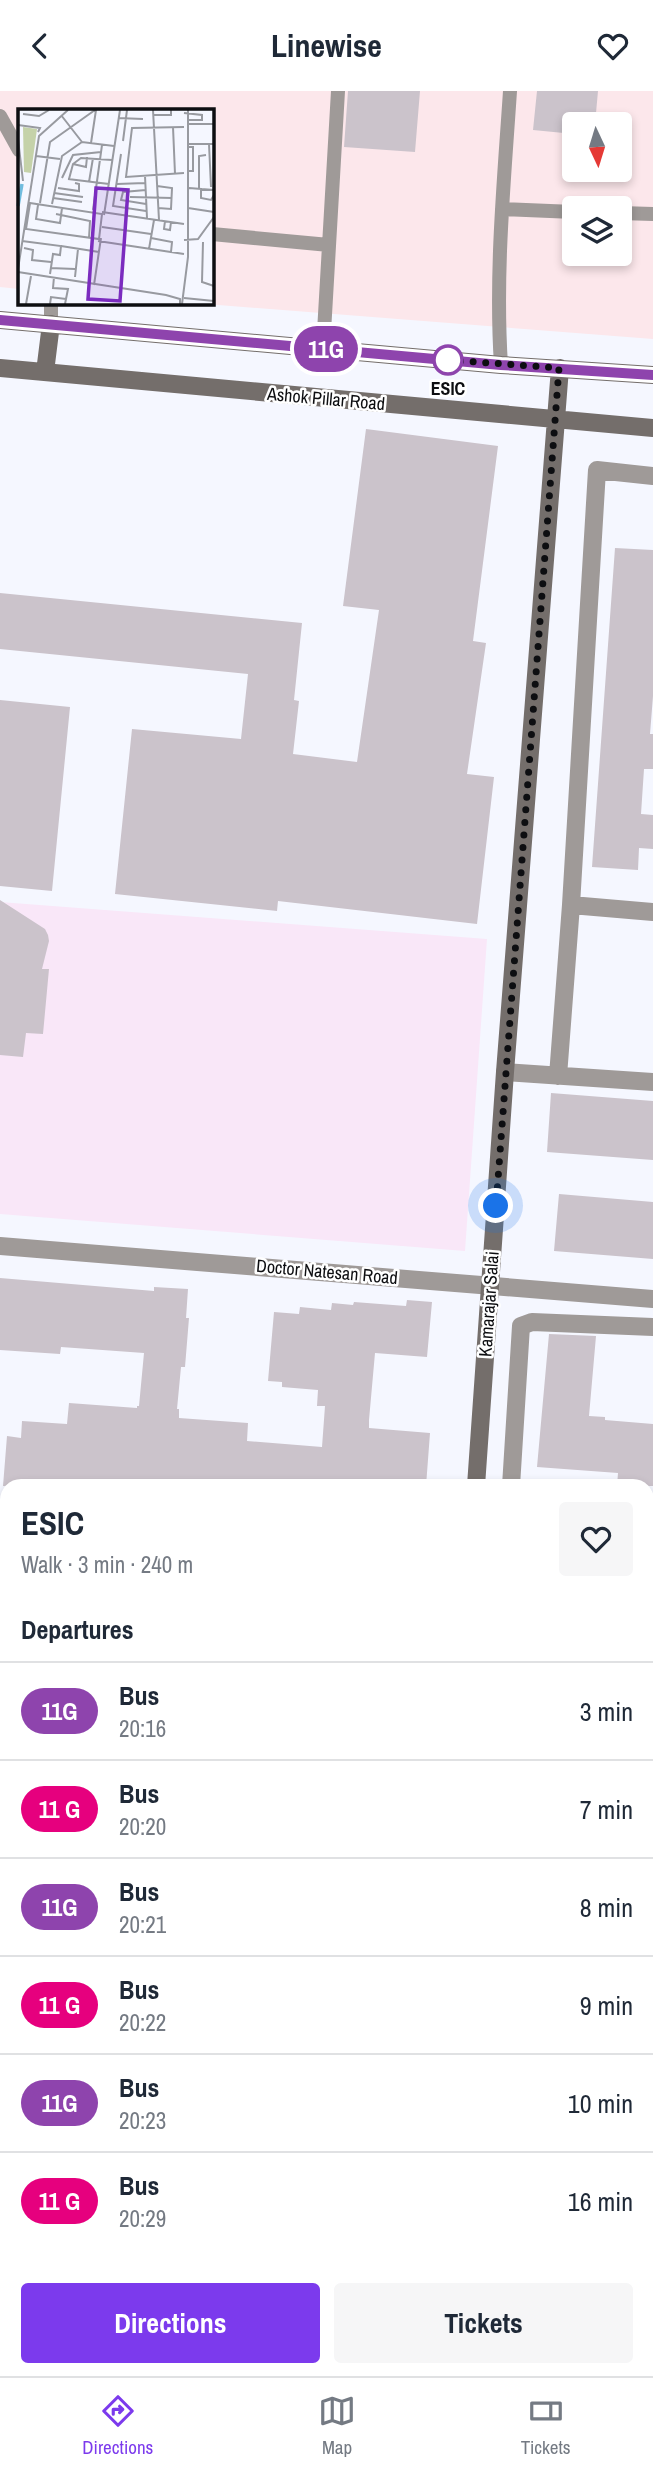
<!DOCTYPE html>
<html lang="en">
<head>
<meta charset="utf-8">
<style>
  :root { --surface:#fff; --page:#f6f6f7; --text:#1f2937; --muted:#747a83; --line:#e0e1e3; --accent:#7c3aed }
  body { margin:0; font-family:"Archivo Narrow",sans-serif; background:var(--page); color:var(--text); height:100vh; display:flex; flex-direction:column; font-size:26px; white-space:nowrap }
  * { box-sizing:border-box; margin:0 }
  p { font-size:23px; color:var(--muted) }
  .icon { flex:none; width:38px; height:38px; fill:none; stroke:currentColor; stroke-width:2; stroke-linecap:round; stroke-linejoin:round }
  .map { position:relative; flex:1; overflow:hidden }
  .side { position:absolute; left:0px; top:1388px; width:654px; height:898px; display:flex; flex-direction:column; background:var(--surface); border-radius:21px 21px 0 0; box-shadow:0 4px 10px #0003 }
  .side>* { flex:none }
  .badge { padding:0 14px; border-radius:23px; font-size:24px; line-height:46px }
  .needle { width:46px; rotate:176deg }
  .buttons { position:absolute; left:562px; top:21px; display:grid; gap:14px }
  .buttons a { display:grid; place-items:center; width:70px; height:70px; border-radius:7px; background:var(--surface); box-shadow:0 4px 10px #0003; font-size:35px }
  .you { position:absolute; width:35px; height:35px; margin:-18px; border:5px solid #fff; border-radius:50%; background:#1a73e8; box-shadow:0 0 0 10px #1a73e833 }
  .map>.badge { position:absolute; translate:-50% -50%; box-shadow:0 0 0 4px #fff }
  h2 { padding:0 21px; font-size:26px; line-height:63px }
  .round { display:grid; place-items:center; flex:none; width:74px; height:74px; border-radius:7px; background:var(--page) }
  .summary { display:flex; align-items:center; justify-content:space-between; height:119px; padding:0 21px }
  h1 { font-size:33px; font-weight:700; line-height:52px }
  .cta { display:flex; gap:14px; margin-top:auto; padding:14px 21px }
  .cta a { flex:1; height:80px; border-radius:7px; background:var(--accent); color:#fff; font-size:28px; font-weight:700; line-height:80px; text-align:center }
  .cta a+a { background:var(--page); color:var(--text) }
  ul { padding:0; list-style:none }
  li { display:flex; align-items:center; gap:21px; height:98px; padding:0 21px; border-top:2px solid var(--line) }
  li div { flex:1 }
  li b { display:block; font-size:26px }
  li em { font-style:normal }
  li .badge { min-width:77px; font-weight:700; text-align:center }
  header { display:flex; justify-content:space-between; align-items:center; height:91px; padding:0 21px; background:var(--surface); font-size:32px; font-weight:700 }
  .menu { display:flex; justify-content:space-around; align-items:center; height:98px; border-top:2px solid var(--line); background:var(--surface); font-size:19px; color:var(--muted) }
  .menu a { display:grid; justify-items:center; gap:4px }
  .menu .selected { color:var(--accent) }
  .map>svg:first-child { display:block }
  .education { fill:#f9e7f8 }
  .medical { fill:#fce7eb; fill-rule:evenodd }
  .building { fill:#cbc3cb }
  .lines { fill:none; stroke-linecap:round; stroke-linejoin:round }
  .lane { stroke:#9f9a98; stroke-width:14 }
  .street { stroke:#9f9a98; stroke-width:18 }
  .secondary { stroke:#746e6b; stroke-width:18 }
  .line-casing { stroke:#fff; stroke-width:16 }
  .line { stroke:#8e44ad; stroke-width:10 }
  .walk { stroke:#0d0e11; stroke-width:7; stroke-dasharray:0 12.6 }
  .stop-dot { fill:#fff; stroke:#8e44ad; stroke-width:3.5 }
  .labels { text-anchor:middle; stroke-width:5; stroke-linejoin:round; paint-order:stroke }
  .stop-label { font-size:18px; font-weight:bold; fill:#0d0e11; stroke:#fff }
  .street-label { font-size:18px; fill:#0d0e11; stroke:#fff }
  .inset-river { fill:none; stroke:#70bcde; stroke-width:3.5 }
  .inset-road { fill:none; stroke:#989aa0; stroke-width:2 }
  .view { fill:#7b2cbf; fill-opacity:0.15; stroke:#7b2cbf; stroke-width:3.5 }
  .inset-edge { fill:none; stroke:#0d0e11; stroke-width:3.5 }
</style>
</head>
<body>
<header><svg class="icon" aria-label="back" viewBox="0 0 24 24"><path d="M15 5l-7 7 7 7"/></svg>Linewise<svg class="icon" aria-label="heart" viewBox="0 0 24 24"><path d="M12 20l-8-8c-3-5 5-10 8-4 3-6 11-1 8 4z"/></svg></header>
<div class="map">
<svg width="653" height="2285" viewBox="0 0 653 2285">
  <rect width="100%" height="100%" fill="#f5f7ff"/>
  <path class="education" d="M0,811L487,848L465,1160L0,1123Z"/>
  <path class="medical" d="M0,0H653V248L193,212H212V19H19V198L0,196ZM574,33H620V79H574ZM574,117H620V163H574Z"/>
  <path class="building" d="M348,0H420L415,61L344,56Z
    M537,0H598L595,33H574V43L533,39Z
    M366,338L498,355L473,550L486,552L467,683L494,686L477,833L278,810L277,820L115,803L132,638L241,648L248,583L0,558V502L302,532L294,609L299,610L293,663L357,671L379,519L343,515Z
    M615,457L653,459V605L650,643H653V678H644L641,723L653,724V758L639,757L638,779L592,776Z
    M0,609L70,616L52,800L0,795Z
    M0,809L45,838L48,844L49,850L42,878H49L43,943L26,942L23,966L0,964Z
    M551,1002L653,1010V1069L547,1061Z
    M559,1103L653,1111V1168L554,1160Z
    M0,1187L154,1200V1196L188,1198L186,1227H189L185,1276H181L177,1318H179V1327L248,1332L247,1350L322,1356L325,1315H317L318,1299L282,1296V1291L268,1290L274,1221L299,1223L300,1216L331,1219L332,1212L353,1214L354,1211L406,1215L407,1209L432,1211L427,1266L375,1262L369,1329V1337L430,1342L426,1395H3L7,1345L21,1347L22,1330L67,1333L69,1312L137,1317V1315H139L144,1262L61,1256L60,1263L0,1259Z
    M549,1243L596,1245L589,1325L605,1326V1329L653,1333V1395H617L618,1382L537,1376Z"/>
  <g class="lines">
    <path class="lane" d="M0,25L19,59
      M502,118L574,121
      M620,122L653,123
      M212,143L329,154
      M51,212V233
      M323,258L338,0
      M501,274C495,183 504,91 510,0"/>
    <path class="street" d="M571,814L653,821
      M505,981L653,991
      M558,985L571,814L597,379L653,385
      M0,1155L653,1208
      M511,1395L521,1235L532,1231L653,1236
      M0,1455H7
      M648,1777H653
      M0,1911H7
      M0,2055L7,2056
      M0,2263L7,2262
      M246,2285V2278"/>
    <path class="secondary" d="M0,229L501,274L653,284
      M0,277L653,337
      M45,281L51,233
      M476,1395L505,981L560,277
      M0,1764L7,1765
      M648,1819H653
      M409,2285L410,2278"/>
  </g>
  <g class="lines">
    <defs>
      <path id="line" d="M0,229L501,274L653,284"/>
    </defs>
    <use href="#line" class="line-casing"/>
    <use href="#line" class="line"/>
    <path class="walk" d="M448,269L559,277L496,1115"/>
  </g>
  <circle class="stop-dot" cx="448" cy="269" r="14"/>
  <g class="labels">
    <g class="stop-label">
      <text x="448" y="304">ESIC</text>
    </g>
    <g class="street-label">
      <text transform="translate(326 308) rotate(5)" y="6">Ashok Pillar Road</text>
      <text transform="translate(327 1181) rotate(5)" y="6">Doctor Natesan Road</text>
      <text transform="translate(489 1213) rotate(-86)" y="6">Kamarajar Salai</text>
    </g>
  </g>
  <g transform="translate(18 18)">
    <rect width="196" height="196" fill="#f5f7ff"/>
    <path d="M5,18L19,20L13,64L6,63Z" fill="#c5d2a9"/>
    <path class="inset-river" d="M0,97L4,75"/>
    <path class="inset-road" d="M135,1L141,111M166,4L184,6V11H170M5,5L21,7L31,1M43,6L64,33M136,6H153V1M100,9L125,10M170,15H196M0,16L22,19L20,23M155,18L157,65M166,18L114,19L108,68L166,64M0,30L5,72M105,32L109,1M73,34L78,1M170,35H196M191,35L193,78M103,45L95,97L128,102M18,47L42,50M55,55L68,58L69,48M170,62H175V38H170M127,67L129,109M44,69L55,46L83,43M50,70L91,75M51,70L55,55L63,49L94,51M71,73L75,49M99,75L127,74M139,77L154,79L153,100L140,99M40,79L61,82V75L57,74M171,79L196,81M181,79V47L188,46M183,79V89L193,91L196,86M128,81L105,83L103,91L128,95M36,84L65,88M112,88L154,89M35,89L64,93M12,94L84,105L81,130L8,120ZM22,94L32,33L77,1M34,95L44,47L64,33L96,37M20,96L18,110L42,114L44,99M170,99L196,103M75,101L84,36M84,103L166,115M38,105L72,112L71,129M86,106L102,1M147,112L146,120L152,121L153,113M84,118L133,125M133,129L154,133L153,143M166,131L180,130L196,108M4,132L43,137L42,146L35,145L32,165M80,132L166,145M185,133L184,173L196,177M43,137L81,143M6,139L15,141L14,151L33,153M131,140L136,111M32,159L57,160M0,160L21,27L50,1M0,163L148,186L162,190V195M36,168L35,179L50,180L47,195M57,168L60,140M76,176L83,129M166,189L196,192M8,195L13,167M32,195L33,188L48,190M164,195L170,148V1"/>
    <path class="view" d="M78,79L110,81L102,192L70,190Z"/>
    <rect width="196" height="196" class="inset-edge"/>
  </g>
</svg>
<div class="buttons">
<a><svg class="needle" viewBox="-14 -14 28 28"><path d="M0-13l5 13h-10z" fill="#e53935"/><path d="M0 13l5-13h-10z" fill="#747a83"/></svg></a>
<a><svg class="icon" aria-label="layers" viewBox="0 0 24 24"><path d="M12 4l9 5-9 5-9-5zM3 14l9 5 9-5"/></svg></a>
</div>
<div class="you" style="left:496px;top:1115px"></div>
<b class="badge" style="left:326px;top:258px;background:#8e44ad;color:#fff">11G</b>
<section class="side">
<div class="summary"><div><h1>ESIC</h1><p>Walk · 3 min · 240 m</p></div><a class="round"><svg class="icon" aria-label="heart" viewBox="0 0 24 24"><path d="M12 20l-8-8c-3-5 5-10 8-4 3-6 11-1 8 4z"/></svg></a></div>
<h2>Departures</h2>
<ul>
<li><span class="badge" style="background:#8e44ad;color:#fff">11G</span><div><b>Bus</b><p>20:16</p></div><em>3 min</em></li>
<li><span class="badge" style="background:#e6007e;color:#fff">11 G</span><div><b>Bus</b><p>20:20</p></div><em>7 min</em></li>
<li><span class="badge" style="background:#8e44ad;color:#fff">11G</span><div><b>Bus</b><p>20:21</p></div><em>8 min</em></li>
<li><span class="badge" style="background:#e6007e;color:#fff">11 G</span><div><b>Bus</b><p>20:22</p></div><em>9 min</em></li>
<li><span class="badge" style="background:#8e44ad;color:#fff">11G</span><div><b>Bus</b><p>20:23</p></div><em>10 min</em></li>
<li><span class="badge" style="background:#e6007e;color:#fff">11 G</span><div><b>Bus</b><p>20:29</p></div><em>16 min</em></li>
</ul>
<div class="cta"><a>Directions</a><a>Tickets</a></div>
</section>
</div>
<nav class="menu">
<a class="selected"><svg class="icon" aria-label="directions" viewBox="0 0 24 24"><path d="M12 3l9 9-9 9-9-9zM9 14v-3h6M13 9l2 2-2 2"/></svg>Directions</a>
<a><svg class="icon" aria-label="map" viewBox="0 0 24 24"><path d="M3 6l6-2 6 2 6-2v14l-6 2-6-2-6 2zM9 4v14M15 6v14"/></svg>Map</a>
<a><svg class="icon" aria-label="tickets" viewBox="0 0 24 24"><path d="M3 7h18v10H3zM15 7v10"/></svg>Tickets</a>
</nav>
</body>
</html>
